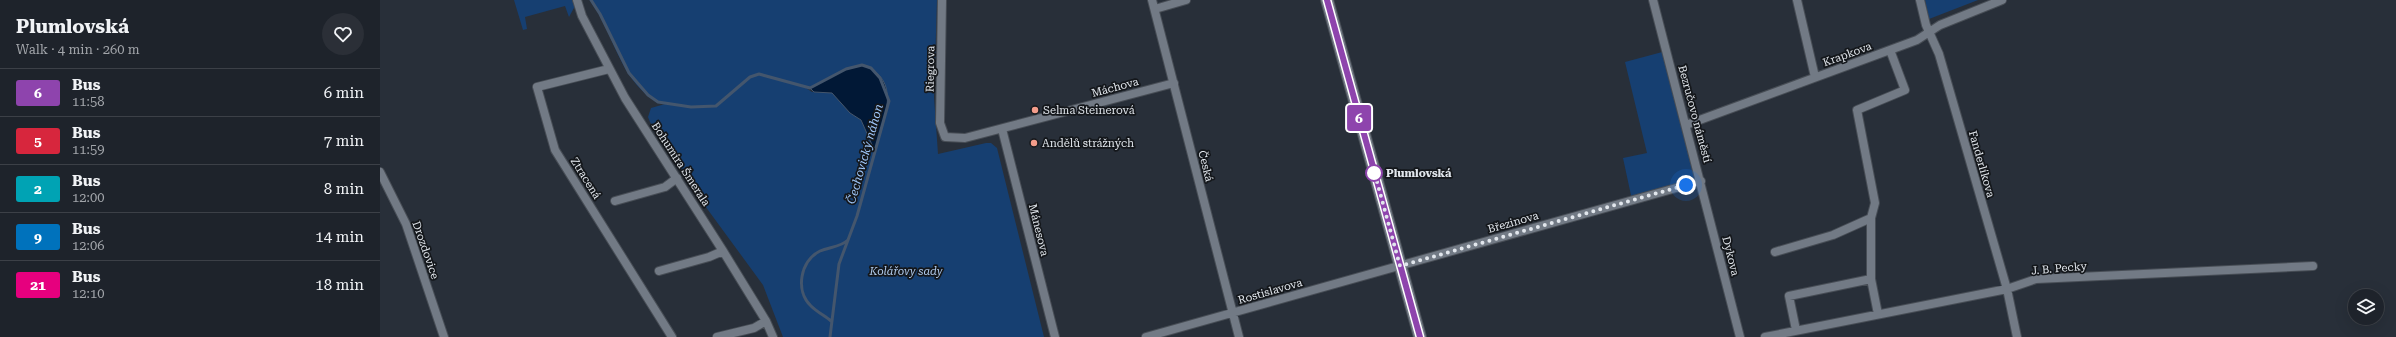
<!DOCTYPE html>
<html lang="en">
<head>
<meta charset="utf-8">
<style>
  :root { --surface:#1e232b; --page:#2b2f37; --text:#f1f3f6; --muted:#a1a4a9; --line:#3c4047 }
  body { margin:0; font-family:"Roboto Serif",serif; background:var(--page); color:var(--text); height:100vh; display:flex; flex-direction:column; font-size:15px; white-space:nowrap }
  * { box-sizing:border-box; margin:0 }
  p { font-size:13px; color:var(--muted) }
  .icon { flex:none; width:22px; height:22px; fill:none; stroke:currentColor; stroke-width:2; stroke-linecap:round; stroke-linejoin:round }
  .map { position:relative; flex:1; overflow:hidden }
  .panel { display:flex; flex-direction:column; background:var(--surface); width:380px }
  .panel>* { flex:none }
  .badge { padding:0 8px; border-radius:3px; font-size:14px; line-height:26px }
  .controls { position:absolute; left:1968px; top:289px; display:grid; gap:8px }
  .controls a { display:grid; place-items:center; width:36px; height:36px; border-radius:50%; background:var(--surface); box-shadow:0 4px 16px #0002,0 0 0 1px var(--line); font-size:20px }
  .you { position:absolute; width:20px; height:20px; margin:-10px; border:3px solid #fff; border-radius:50%; background:#1a73e8; box-shadow:0 0 0 6px #1a73e833 }
  .map>.badge { position:absolute; translate:-50% -50%; box-shadow:0 0 0 2px #fff }
  .round { display:grid; place-items:center; flex:none; width:42px; height:42px; border-radius:21px; background:var(--page) }
  .overview { display:flex; align-items:center; justify-content:space-between; height:68px; padding:0 16px }
  h1 { font-size:19px; font-weight:700; line-height:30px }
  ul { padding:0; list-style:none }
  li { display:flex; align-items:center; gap:12px; height:48px; padding:0 16px; border-top:1px solid var(--line) }
  li div { flex:1 }
  li b { display:block; font-size:15px }
  li em { font-style:normal }
  li .badge { min-width:44px; font-weight:700; text-align:center }
  main { display:flex; flex:1; min-height:0 }
  .map>svg:first-child { display:block }
  .green { fill:#163f71; fill-rule:evenodd }
  .water { fill:#011836; stroke:#44566d }
  .lines { fill:none; stroke-linecap:round; stroke-linejoin:round }
  .stream { stroke:#44566d; stroke-width:3 }
  .minor-casing { stroke:#474d55; stroke-width:10 }
  .secondary-casing { stroke:#474d55; stroke-width:14 }
  .minor { stroke:#727a85; stroke-width:8 }
  .secondary { stroke:#727a85; stroke-width:12 }
  .line-casing { stroke:#fff; stroke-width:9 }
  .line { stroke:#8e44ad; stroke-width:6 }
  .walk { stroke:#e1e6ec; stroke-width:4; stroke-dasharray:0 7.2 }
  .poi-dot { fill:#f49d8b; stroke:#14171b; stroke-width:1.5 }
  .stop-dot { fill:#fff; stroke:#8e44ad; stroke-width:2 }
  .labels { text-anchor:middle; stroke-width:3.5; stroke-linejoin:round; paint-order:stroke }
  .street-label { font-size:11px; fill:#e1e6ec; stroke:#14171b }
  .poi-label { font-size:11px; fill:#e1e6ec; stroke:#14171b; text-anchor:start }
  .stop-label { font-size:11px; font-weight:bold; fill:#e1e6ec; stroke:#14171b; text-anchor:start }
  .park-label { font-size:11px; font-style:italic; fill:#b1ccee; stroke:#14171b }
  .water-label { font-size:12px; font-style:italic; fill:#9ec6f9; stroke:#14171b }
</style>
</head>
<body>
<main>
<section class="panel">
<div class="overview"><div><h1>Plumlovská</h1><p>Walk · 4 min · 260 m</p></div><a class="round"><svg class="icon" aria-label="heart" viewBox="0 0 24 24"><path d="M12 20l-8-8c-3-5 5-10 8-4 3-6 11-1 8 4z"/></svg></a></div>
<ul>
<li><span class="badge" style="background:#8e44ad;color:#fff">6</span><div><b>Bus</b><p>11:58</p></div><em>6 min</em></li>
<li><span class="badge" style="background:#d7263d;color:#fff">5</span><div><b>Bus</b><p>11:59</p></div><em>7 min</em></li>
<li><span class="badge" style="background:#00a3b4;color:#fff">2</span><div><b>Bus</b><p>12:00</p></div><em>8 min</em></li>
<li><span class="badge" style="background:#0072bc;color:#fff">9</span><div><b>Bus</b><p>12:06</p></div><em>14 min</em></li>
<li><span class="badge" style="background:#e6007e;color:#fff">21</span><div><b>Bus</b><p>12:10</p></div><em>18 min</em></li>
</ul>
</section>
<div class="map">
<svg width="2016" height="337" viewBox="0 0 2016 337">
  <rect width="100%" height="100%" fill="#282f39"/>
  <path class="green" d="M134,0H193L195,6L189,17L185,6L145,17L147,29L143,30Z
    M212,0H557L554,97L558,154L606,143H611L617,148L664,337H403L383,285L320,199L270,122L268,117L271,108L285,104C243,91 233,33 212,0ZM474,66L491,68L503,83L493,147L481,120L470,113L452,93L432,92L426,88H430Z
    M1545,0H1598L1549,19Z
    M1286,51L1321,181L1252,200L1243,158L1267,153L1245,62Z"/>
  <path class="water" d="M482,65C523,79 504,119 496,148L493,147L481,120L470,113L452,93L434,92L430,88L466,69Z"/>
  <g class="lines">
    <path class="stream" d="M211,0L220,14L249,73L268,95L278,102L311,107L336,106L370,77L379,74L430,88L466,69L482,65L491,68L500,78L509,101L477,216L459,264L450,337
      M451,321C445,316 437,312 431,306C415,291 420,261 440,251C449,247 461,247 468,240"/>
    <defs>
      <path id="minor" d="M197,0L202,16L245,98L343,251L386,321L393,337
        M562,0L560,123L565,137L585,138L794,83
        M772,0L859,337
        M1273,0L1360,337
        M1417,0L1435,77
        M1540,0L1546,25L1559,54L1627,289L1637,337
        M775,9L806,0
        M229,69L157,87L175,150L292,337
        M1306,125L1537,40L1560,25L1622,0
        M622,129L675,337
        M0,172L26,224L64,337
        M235,201L285,187L297,178
        M1491,218V279L1498,314
        M1395,252L1453,235L1491,218L1495,203L1477,110L1525,90L1510,50
        M279,271L329,257L343,251
        M1416,330L1409,296L1491,279
        M337,337L374,328L386,321
        M766,337L1321,181
        M1385,337L1627,289L1656,279L1933,266"/>
      <path id="secondary" d="M947,0L1040,337"/>
    </defs>
    <use href="#minor" class="minor-casing"/>
    <use href="#secondary" class="secondary-casing"/>
    <use href="#minor" class="minor"/>
    <use href="#secondary" class="secondary"/>
  </g>
  <g class="lines">
    <defs>
      <path id="line" d="M947,0L1040,337"/>
    </defs>
    <use href="#line" class="line-casing"/>
    <use href="#line" class="line"/>
    <path class="walk" d="M994,173L993,167L1020,266L1306,185"/>
  </g>
  <g class="poi-dot">
    <circle cx="655" cy="110" r="4"/>
    <circle cx="654" cy="143" r="4"/>
  </g>
  <circle class="stop-dot" cx="994" cy="173" r="8"/>
  <g class="labels">
    <g class="street-label">
      <text transform="translate(1467 54) rotate(-20)" y="4">Krapkova</text>
      <text transform="translate(550 69) rotate(-89)" y="4">Riegrova</text>
      <text transform="translate(735 87) rotate(-15)" y="4">Máchova</text>
      <text transform="translate(1315 114) rotate(75)" y="4">Bezručovo náměstí</text>
      <text transform="translate(301 164) rotate(57)" y="4">Bohumíra Šmerala</text>
      <text transform="translate(1602 164) rotate(74)" y="4">Fanderlíkova</text>
      <text transform="translate(826 166) rotate(76)" y="4">Česká</text>
      <text transform="translate(206 178) rotate(58)" y="4">Ztracená</text>
      <text transform="translate(1133 222) rotate(-16)" y="4">Březinova</text>
      <text transform="translate(659 230) rotate(76)" y="4">Mánesova</text>
      <text transform="translate(46 250) rotate(71)" y="4">Drozdovice</text>
      <text transform="translate(1351 256) rotate(76)" y="4">Dykova</text>
      <text transform="translate(1679 268) rotate(-5)" y="4">J. B. Pecky</text>
      <text transform="translate(890 291) rotate(-16)" y="4">Rostislavova</text>
    </g>
    <g class="poi-label">
      <text x="663" y="114">Selma Steinerová</text>
      <text x="662" y="147">Andělů strážných</text>
    </g>
    <g class="stop-label">
      <text x="1006" y="177">Plumlovská</text>
    </g>
    <g class="park-label">
      <text x="526" y="275">Kolářovy sady</text>
    </g>
    <g class="water-label">
      <text transform="translate(485 154) rotate(-74)" y="4">Čechovický náhon</text>
    </g>
  </g>
</svg>
<div class="controls">
<a><svg class="icon" aria-label="layers" viewBox="0 0 24 24"><path d="M12 4l9 5-9 5-9-5zM3 14l9 5 9-5"/></svg></a>
</div>
<div class="you" style="left:1306px;top:185px"></div>
<b class="badge" style="left:979px;top:118px;background:#8e44ad;color:#fff">6</b>
</div>
</main>
</body>
</html>
